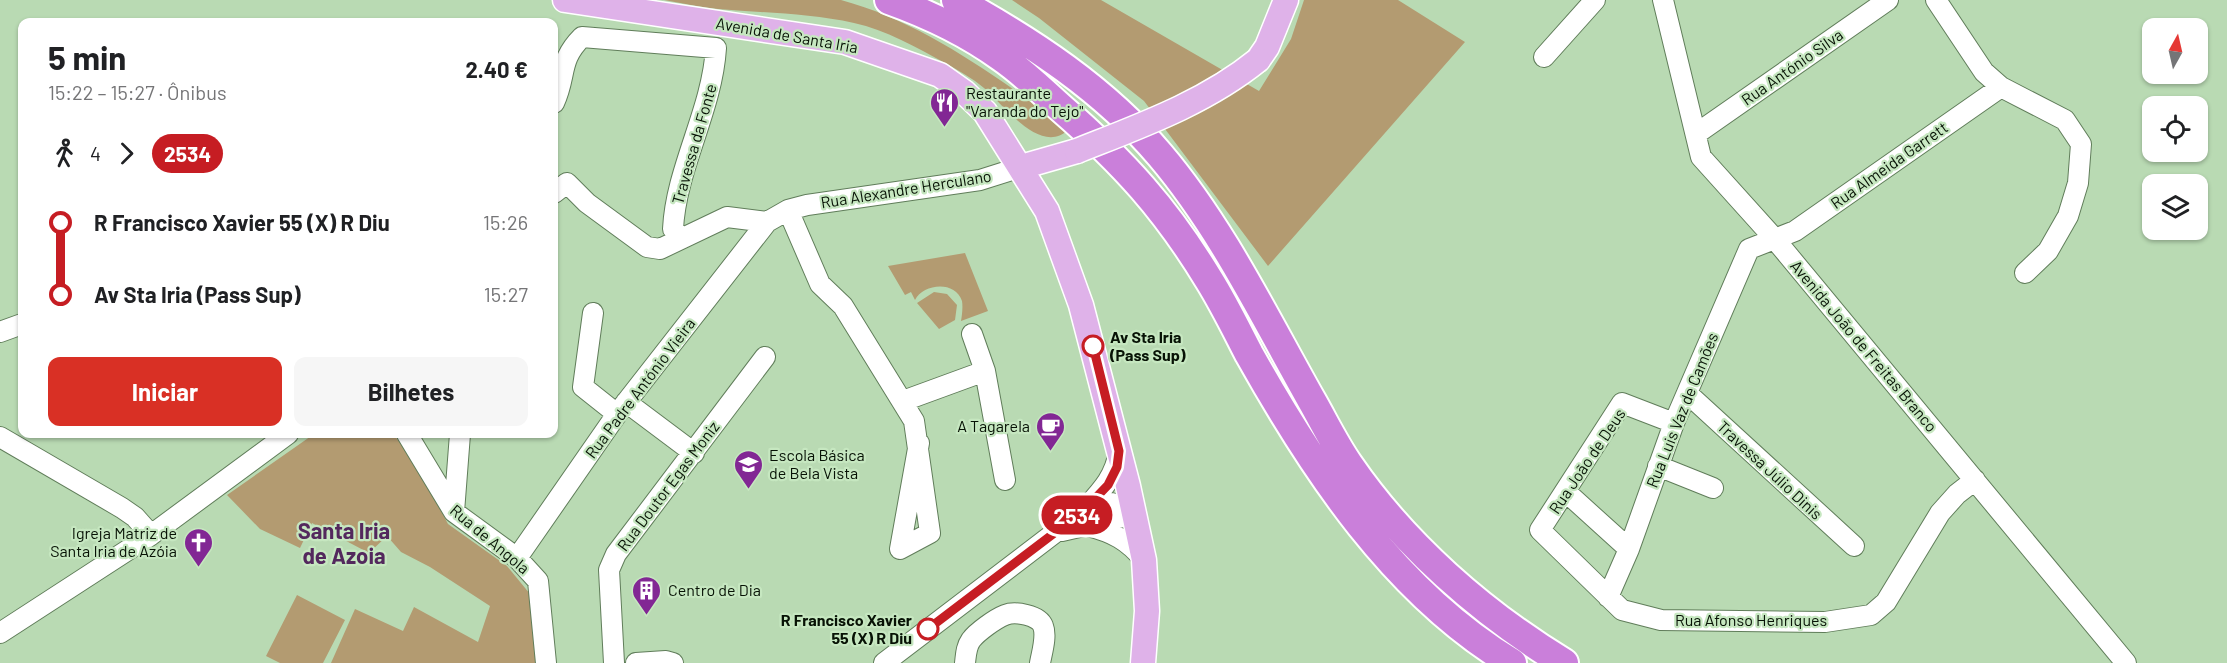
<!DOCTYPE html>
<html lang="pt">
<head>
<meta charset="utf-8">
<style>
  :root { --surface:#fff; --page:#f6f6f6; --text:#202124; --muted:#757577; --accent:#d93025 }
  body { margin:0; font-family:Barlow,sans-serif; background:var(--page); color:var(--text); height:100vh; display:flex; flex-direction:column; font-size:22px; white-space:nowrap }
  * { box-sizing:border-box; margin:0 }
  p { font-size:20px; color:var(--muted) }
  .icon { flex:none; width:33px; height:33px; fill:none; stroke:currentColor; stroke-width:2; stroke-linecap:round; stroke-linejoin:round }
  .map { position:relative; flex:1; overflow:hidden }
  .drawer { position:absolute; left:18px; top:18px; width:540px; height:420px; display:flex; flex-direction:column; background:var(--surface); border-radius:12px; box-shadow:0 2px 4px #0004 }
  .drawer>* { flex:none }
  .badge { padding:0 12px; border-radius:20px; font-size:21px; line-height:39px }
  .needle { width:39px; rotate:8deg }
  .fabs { position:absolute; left:2142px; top:18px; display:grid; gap:12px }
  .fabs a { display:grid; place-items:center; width:66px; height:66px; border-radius:12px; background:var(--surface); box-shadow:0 2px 4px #0004; font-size:30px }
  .map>.badge { position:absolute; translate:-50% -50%; box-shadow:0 0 0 3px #fff }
  .legs { display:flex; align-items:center; gap:9px; height:66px; padding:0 30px; font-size:20px }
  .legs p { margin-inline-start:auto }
  .head { display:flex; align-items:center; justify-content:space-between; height:102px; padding:0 30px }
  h1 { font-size:33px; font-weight:700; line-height:45px }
  .primary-button { display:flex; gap:12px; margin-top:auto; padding:12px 30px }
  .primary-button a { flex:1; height:69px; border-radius:12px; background:var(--accent); color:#fff; font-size:24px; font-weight:700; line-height:69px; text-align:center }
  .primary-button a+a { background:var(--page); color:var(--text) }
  ul { padding:0 30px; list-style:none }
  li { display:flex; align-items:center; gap:21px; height:72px; font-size:22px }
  li i { display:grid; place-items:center; width:9px; height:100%; margin:0 8px; background:currentColor }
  li i::after { content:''; width:15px; height:15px; margin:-8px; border:4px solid; border-radius:50%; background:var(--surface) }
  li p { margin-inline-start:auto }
  li:first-child i { background:linear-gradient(#0000 50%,currentColor 0) }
  li:last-child i { background:linear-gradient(currentColor 50%,#0000 0) }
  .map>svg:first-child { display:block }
  .green { fill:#b39b71 }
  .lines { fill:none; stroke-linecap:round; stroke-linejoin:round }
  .minor-casing { stroke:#607d5a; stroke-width:22 }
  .major-casing { stroke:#fff; stroke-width:27 }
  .highway-casing { stroke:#fff; stroke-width:32 }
  .minor { stroke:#fff; stroke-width:20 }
  .major { stroke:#dfb2e9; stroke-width:24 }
  .highway { stroke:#ca7fda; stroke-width:28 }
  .major-bridge-casing { stroke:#fff; stroke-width:27; stroke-linecap:butt }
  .major-bridge { stroke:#dfb2e9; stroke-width:24 }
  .line-1-casing { stroke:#fff; stroke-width:14 }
  .line-1 { stroke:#c61d23; stroke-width:9 }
  .stop-1-dot { fill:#fff; stroke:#c61d23; stroke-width:3 }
  .labels { text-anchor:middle; stroke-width:4.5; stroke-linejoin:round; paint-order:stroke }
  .street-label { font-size:16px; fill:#071205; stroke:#c6e7c0 }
  .poi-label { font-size:16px; fill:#071205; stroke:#c6e7c0; text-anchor:start }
  .stop-label { font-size:16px; font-weight:bold; fill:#071205; stroke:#c6e7c0; text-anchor:start }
  .district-label { font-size:22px; font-weight:bold; fill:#53285d; stroke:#c6e7c0 }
</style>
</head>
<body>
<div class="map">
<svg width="2227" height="663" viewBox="0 0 2227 663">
  <rect width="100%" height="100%" fill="#b9dab3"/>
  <path class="green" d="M664,0H841C904,17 960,52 1013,89C1031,102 1051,114 1068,130C1040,156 1003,104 984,88C972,78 958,70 945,63C916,47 886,30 854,23C809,13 764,13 718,9C700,7 682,3 664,0Z
    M1012,0H1101L1259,91L1291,39L1304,0H1398L1465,42L1268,266L1144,101L1039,18Z
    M965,253L988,311L961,321C962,315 963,307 962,301C955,280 923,284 915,300L911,292L905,295L888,266Z
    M934,292L947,294L957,305L955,320L939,329L917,303Z
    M314,434L394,435L417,465L448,524L507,566L530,594L537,663H331L355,609L403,631L414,607L478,642L490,606L430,567L401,552L387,536L369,553L312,523L300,548L260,529L227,495Z
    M297,595L345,620L323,663H280L266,656Z"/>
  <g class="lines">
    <defs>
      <path id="minor" d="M1663,0L1701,157L1773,237L2126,663
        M1936,0L1984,72L2001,87L2065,120L2081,144L2078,183L2068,216L2048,251L2025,273
        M1544,57L1595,0
        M554,103C567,75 558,61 582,37L716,48C712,111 676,168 673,229L681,238
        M1696,134L1888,0
        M554,193L567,183L587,203L647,247L660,249L727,217L767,222
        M788,210L820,284L843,306L914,421L930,533L900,549L919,443
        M593,313L583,387L617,414
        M0,332L22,324
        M972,334L985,371L1005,480
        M1687,393L1854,546
        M903,401L985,371
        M626,402L694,453
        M1674,423L1622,403L1540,530L1622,610L1661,620L1825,622L1871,615L1886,602L1940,513L1957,494L1975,480
        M407,434L454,512L517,558L538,581L546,663
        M0,437L122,508L135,517L151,535
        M1658,466L1713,488
        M1566,492L1629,549
        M454,512L460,434
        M1088,526C1112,532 1128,540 1144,560
        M1062,531L1123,517L1133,509L1111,503L1084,511
        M517,558L617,414L767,222L788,210L807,205L980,180L1021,167
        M1608,597L1629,549L1674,423L1749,249L1795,231L2001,87
        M0,633L151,535L288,434
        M614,663L609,570L616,554L765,357
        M636,663L666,661L673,663
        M884,663L1082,512C1100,492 1115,478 1119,451
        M965,663C966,655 966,647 971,640C977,632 995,619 1005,615C1015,611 1039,615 1043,626C1047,636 1042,652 1040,663"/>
      <path id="major" d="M565,0L845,42L940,75L964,92L985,112L1047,211L1081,305L1128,486L1144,560L1147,611L1143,663
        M1258,60L1267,47L1286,0
        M1021,167L1077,151"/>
      <path id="highway" d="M889,0C928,14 968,33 1001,57C1023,72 1042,91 1061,108C1124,163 1166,209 1209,280C1224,304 1236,329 1249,354C1314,470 1395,593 1512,663
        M956,0C1032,42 1104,89 1160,155C1222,228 1265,318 1312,401C1324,422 1335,445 1349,465C1404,545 1482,613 1564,663"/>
    </defs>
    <use href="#minor" class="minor-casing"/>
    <use href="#major" class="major-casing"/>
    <use href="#highway" class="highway-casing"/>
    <use href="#minor" class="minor"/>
    <use href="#major" class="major"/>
    <use href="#highway" class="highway"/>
    <defs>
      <path id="major-bridge" d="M1077,151C1140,126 1205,103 1258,60"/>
    </defs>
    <use href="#major-bridge" class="major-bridge-casing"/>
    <use href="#major-bridge" class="major-bridge"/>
  </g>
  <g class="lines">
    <defs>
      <path id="line-1" d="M928,629L1082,512L1108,485L1117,467L1119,451L1093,346"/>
    </defs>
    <use href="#line-1" class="line-1-casing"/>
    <use href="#line-1" class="line-1"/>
  </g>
  <defs>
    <symbol id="restaurant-pin" viewBox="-11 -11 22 30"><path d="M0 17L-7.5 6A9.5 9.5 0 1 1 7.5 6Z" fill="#822794" stroke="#c6e7c0"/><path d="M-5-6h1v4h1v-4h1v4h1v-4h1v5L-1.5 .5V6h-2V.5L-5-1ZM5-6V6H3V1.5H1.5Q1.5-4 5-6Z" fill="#fff"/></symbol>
    <symbol id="cafe-pin" viewBox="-11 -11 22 30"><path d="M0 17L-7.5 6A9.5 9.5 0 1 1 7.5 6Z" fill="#822794" stroke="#c6e7c0"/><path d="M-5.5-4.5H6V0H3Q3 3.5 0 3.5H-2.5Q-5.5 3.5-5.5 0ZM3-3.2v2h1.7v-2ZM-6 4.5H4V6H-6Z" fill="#fff"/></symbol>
    <symbol id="school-pin" viewBox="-11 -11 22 30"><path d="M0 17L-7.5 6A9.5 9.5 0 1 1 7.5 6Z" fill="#822794" stroke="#c6e7c0"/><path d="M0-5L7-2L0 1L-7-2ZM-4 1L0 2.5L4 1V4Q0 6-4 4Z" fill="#fff"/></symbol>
    <symbol id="church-pin" viewBox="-11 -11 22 30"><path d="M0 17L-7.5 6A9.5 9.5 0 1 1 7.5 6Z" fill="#822794" stroke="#c6e7c0"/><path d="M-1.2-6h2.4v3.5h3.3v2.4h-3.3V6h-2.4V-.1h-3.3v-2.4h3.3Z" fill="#fff"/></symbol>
    <symbol id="building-pin" viewBox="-11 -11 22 30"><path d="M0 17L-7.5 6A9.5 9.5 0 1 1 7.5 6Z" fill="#822794" stroke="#c6e7c0"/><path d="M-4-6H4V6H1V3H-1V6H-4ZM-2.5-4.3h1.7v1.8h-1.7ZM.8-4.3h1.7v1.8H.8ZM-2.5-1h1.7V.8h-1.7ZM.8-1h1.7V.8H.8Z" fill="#fff"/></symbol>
  </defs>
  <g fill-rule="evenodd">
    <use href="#restaurant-pin" x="928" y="86" width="33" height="45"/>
    <use href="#cafe-pin" x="1034" y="410" width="33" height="45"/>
    <use href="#school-pin" x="732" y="448" width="33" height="45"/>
    <use href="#church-pin" x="182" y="526" width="33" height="45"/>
    <use href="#building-pin" x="630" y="574" width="33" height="45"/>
  </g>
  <g class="stop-1-dot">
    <circle cx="1093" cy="346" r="10"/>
    <circle cx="928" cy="629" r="10"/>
  </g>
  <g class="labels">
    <g class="street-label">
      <text transform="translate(787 35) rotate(10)" y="6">Avenida de Santa Iria</text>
      <text transform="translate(1792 67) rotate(-35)" y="6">Rua António Silva</text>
      <text transform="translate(694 144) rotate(-74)" y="6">Travessa da Fonte</text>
      <text transform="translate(1889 165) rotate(-35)" y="6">Rua Almeida Garrett</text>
      <text transform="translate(906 189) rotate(-9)" y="6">Rua Alexandre Herculano</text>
      <text transform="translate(1864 346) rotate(50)" y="6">Avenida João de Freitas Branco</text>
      <text transform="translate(640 388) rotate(-53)" y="6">Rua Padre António Vieira</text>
      <text transform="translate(1682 410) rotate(-68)" y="6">Rua Luis Vaz de Camões</text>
      <text transform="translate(1587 461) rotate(-56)" y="6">Rua João de Deus</text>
      <text transform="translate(1770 470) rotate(43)" y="6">Travessa Júlio Dinis</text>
      <text transform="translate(668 486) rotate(-53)" y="6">Rua Doutor Egas Moniz</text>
      <text transform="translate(490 539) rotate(40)" y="6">Rua de Angola</text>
      <text x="1751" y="626">Rua Afonso Henriques</text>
    </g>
    <g class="poi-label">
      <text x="966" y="99">Restaurante<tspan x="966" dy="18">"Varanda do Tejo"</tspan></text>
      <text x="1030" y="432" text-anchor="end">A Tagarela</text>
      <text x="769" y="461">Escola Básica<tspan x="769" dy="18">de Bela Vista</tspan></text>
      <text x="177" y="539" text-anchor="end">Igreja Matriz de<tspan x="177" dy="18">Santa Iria de Azóia</tspan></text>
      <text x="668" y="596">Centro de Dia</text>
    </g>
    <g class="stop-label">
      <text x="1110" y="343">Av Sta Iria<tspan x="1110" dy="18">(Pass Sup)</tspan></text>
      <text x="912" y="626" text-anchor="end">R Francisco Xavier<tspan x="912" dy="18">55 (X) R Diu</tspan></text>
    </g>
    <g class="district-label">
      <text x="344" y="539">Santa Iria<tspan x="344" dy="25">de Azoia</tspan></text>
    </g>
  </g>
</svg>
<div class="fabs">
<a><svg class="needle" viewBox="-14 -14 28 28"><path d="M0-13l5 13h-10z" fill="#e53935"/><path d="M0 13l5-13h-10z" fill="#757577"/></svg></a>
<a><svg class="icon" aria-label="locate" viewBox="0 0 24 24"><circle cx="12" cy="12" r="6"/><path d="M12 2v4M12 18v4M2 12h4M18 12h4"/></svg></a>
<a><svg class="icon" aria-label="layers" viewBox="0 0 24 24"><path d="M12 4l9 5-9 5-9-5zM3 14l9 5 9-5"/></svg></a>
</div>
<b class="badge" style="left:1077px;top:515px;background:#c61d23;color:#fff">2534</b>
<section class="drawer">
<div class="head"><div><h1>5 min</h1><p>15:22 – 15:27 · Ônibus</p></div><b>2.40 €</b></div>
<div class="legs"><svg class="icon" aria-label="walk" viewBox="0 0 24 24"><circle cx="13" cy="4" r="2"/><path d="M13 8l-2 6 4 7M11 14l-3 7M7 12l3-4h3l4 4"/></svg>4<svg class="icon" aria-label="forward" viewBox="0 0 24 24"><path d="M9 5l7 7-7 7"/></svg><b class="badge" style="background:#c61d23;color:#fff">2534</b></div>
<ul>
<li><i style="color:#c61d23"></i><b>R Francisco Xavier 55 (X) R Diu</b><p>15:26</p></li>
<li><i style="color:#c61d23"></i><b>Av Sta Iria (Pass Sup)</b><p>15:27</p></li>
</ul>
<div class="primary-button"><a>Iniciar</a><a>Bilhetes</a></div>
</section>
</div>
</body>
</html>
